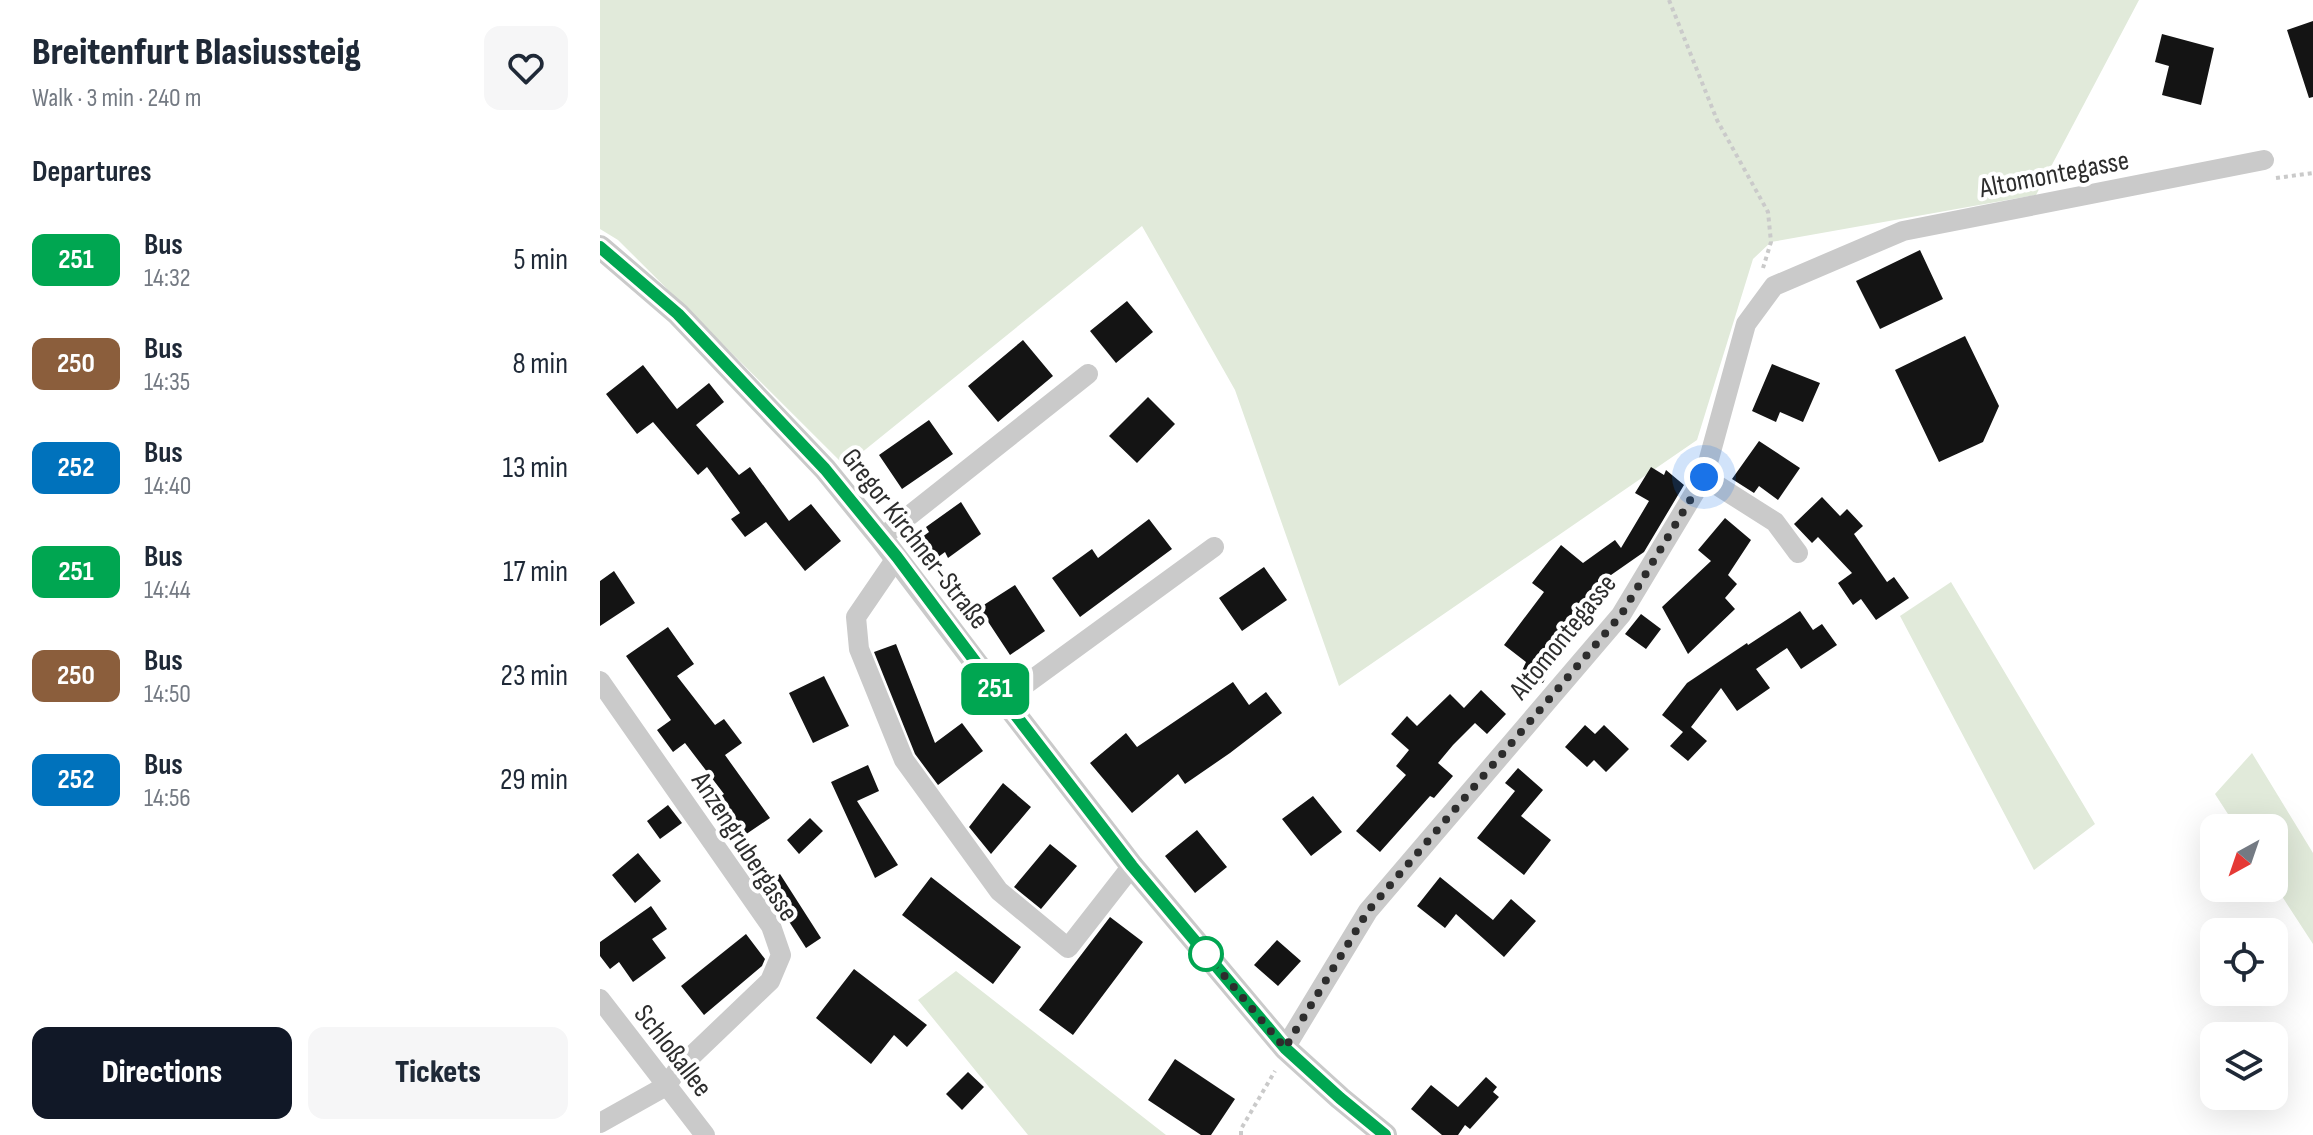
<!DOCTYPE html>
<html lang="en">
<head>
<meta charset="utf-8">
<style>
  :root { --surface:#fff; --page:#f6f6f7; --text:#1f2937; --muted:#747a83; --accent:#111827 }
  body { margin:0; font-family:"Sofia Sans Condensed",sans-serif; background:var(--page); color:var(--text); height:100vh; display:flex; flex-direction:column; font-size:30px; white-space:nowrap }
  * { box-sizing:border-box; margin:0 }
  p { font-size:26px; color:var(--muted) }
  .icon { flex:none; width:44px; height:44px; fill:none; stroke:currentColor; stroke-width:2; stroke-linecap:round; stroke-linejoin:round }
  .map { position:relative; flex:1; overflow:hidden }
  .drawer { display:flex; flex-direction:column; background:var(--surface); width:600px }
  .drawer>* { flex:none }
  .badge { padding:0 16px; border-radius:12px; font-size:28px; line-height:52px }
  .needle { width:52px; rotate:220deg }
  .fabs { position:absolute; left:1600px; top:814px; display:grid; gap:16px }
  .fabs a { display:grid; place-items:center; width:88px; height:88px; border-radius:16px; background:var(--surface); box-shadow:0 8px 32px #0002; font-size:40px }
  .you { position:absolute; width:40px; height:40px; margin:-20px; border:6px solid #fff; border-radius:50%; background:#1a73e8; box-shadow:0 0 0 12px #1a73e833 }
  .map>.badge { position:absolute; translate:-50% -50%; box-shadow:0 0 0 4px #fff }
  h2 { padding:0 32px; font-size:30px; line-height:72px }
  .round { display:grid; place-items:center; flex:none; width:84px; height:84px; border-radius:16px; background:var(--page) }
  .headline { display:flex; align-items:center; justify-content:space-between; height:136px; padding:0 32px }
  h1 { font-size:38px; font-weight:800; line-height:60px }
  .action { display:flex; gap:16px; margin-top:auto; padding:16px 32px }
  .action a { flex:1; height:92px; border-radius:16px; background:var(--accent); color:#fff; font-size:32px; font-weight:800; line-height:92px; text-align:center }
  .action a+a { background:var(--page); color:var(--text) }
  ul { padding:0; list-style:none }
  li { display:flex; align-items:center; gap:24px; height:104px; padding:0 32px }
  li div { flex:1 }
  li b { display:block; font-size:30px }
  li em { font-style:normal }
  li .badge { min-width:88px; font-weight:700; text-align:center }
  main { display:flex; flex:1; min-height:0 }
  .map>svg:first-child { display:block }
  .green { fill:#e1eada }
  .building { fill:#141414 }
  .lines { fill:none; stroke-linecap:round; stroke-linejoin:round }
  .path { stroke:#cacaca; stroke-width:4; stroke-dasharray:4 4; stroke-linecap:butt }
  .minor { stroke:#cacaca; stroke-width:20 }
  .tertiary { stroke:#cacaca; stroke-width:24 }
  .line-casing { stroke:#fff; stroke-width:18 }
  .line { stroke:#00a651; stroke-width:12 }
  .walk { stroke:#2d2d2d; stroke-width:8; stroke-dasharray:0 14.4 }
  .stop-dot { fill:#fff; stroke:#00a651; stroke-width:4 }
  .labels { text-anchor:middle; stroke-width:8; stroke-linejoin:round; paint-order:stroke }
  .street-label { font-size:28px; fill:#2d2d2d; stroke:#fff }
</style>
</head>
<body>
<main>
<section class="drawer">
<div class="headline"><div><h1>Breitenfurt Blasiussteig</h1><p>Walk · 3 min · 240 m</p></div><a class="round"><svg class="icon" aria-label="heart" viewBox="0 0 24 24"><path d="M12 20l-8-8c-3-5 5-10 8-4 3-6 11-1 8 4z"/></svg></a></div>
<h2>Departures</h2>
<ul>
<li><span class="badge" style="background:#00a651;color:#fff">251</span><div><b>Bus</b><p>14:32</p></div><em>5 min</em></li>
<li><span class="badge" style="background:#8b5e3c;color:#fff">250</span><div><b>Bus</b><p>14:35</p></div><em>8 min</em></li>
<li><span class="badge" style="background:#0072bc;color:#fff">252</span><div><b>Bus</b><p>14:40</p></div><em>13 min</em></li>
<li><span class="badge" style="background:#00a651;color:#fff">251</span><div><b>Bus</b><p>14:44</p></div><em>17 min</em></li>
<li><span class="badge" style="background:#8b5e3c;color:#fff">250</span><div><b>Bus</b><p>14:50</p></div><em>23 min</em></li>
<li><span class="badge" style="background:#0072bc;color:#fff">252</span><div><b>Bus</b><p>14:56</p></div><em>29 min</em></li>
</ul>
<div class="action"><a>Directions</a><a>Tickets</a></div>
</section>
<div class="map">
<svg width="1713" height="1135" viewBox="0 0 1713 1135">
  <rect width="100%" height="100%" fill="#fff"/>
  <path class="green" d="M0,0H1539L1436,195L1171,242L1153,259L1097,440L739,686L635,390L542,226L245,466L18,240L0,229Z
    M1351,582L1495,824L1434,870L1300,616Z
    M1652,753L1713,853V944L1674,884V828H1637L1615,794Z
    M356,971L566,1135H428L318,1000Z"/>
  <path class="building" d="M1713,21V97L1709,98L1687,30Z
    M1562,34L1614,48L1601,105L1562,95L1569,66L1555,62Z
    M1320,250L1343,299L1280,329L1256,281Z
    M527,301L553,332L516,363L490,331Z
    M1365,336L1399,406L1383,442L1339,462L1295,370Z
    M423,340L453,376L398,422L368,386Z
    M1172,364L1220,383L1203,422L1180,412L1176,422L1152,411Z
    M43,365L77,409L109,383L124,402L96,425L139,475L150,467L189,521L211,504L241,541L205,571L166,522L145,537L131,519L140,513L107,467L98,475L53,422L37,434L6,394Z
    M548,397L575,424L537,463L509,436Z
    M329,420L353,454L302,489L279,455Z
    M1159,441L1200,468L1178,500L1159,486L1154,493L1132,479Z
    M1051,467L1064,475L1066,470L1084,485L1044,552L1011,575L959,644L961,646L943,683L921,673L926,662L904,645L944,592L932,583L961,545L983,563L1015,540L1021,548L1049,501L1035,493Z
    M1222,497L1240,516L1247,509L1263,526L1254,534L1287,582L1294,577L1309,598L1276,620L1261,599L1253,605L1238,583L1252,573L1218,537L1212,543L1194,524Z
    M361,502L381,534L348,558L345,552L334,560L318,540L329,532L326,527Z
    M1125,518L1151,540L1128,575L1137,584L1125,598L1135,609L1088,654L1062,607L1111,561L1098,550Z
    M549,519L572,549L480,617L452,578L492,549L498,558Z
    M664,567L687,600L642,631L619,598Z
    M14,571L35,603L0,626V581Z
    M415,585L445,631L410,655L379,608Z
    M1200,611L1213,630L1222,624L1237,645L1201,669L1187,648L1156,669L1170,688L1137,711L1121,688L1091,727L1107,741L1088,761L1070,746L1083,732L1062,715L1087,683L1147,643L1148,645Z
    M1041,614L1061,629L1046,649L1025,634Z
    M68,627L94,664L77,676L115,725L124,719L142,743L125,755L170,818L139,839L113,801L124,794L85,743L73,752L57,730L71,720L26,656Z
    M296,644L335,743L362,723L383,751L338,785L315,754L274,652Z
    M224,676L249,726L213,743L189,693Z
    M633,682L649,705L666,692L682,713L630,753L585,784L578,774L532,813L490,763L526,733L537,747Z
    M881,690L906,714L887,734L875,723L853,745L838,763L853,776L834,798L830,796L780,852L756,831L806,775L796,766L809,750L791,734L807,716L817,726L850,694L864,708Z
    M985,725L995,734L1004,725L1029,749L1006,772L994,760L987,767L965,747Z
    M268,765L279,791L257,801L298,865L275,878L231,782Z
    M918,768L943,790L921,816L951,840L924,875L877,838L915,791L905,783Z
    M403,783L431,807L391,854L369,827Z
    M713,796L742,832L711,856L682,819Z
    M68,805L82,823L60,839L47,821Z
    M210,818L223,831L199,854L187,840Z
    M597,830L627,867L595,893L565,856Z
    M450,844L477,866L441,909L414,887Z
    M38,853L61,881L35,903L12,875Z
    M180,874L221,938L206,948L165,884Z
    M331,877L421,947L393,984L302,915Z
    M840,877L893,920L911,899L936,921L904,957L856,914L845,928L817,906Z
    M51,906L67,929L52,939L66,958L33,982L19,962L10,969L0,956V942Z
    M510,917L543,942L473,1035L439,1010Z
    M146,934L165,959L162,966L104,1015L81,986Z
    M677,940L701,961L678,986L654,965Z
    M254,969L327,1025L307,1047L294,1035L271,1064L216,1018Z
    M575,1059L635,1099L611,1135H601L548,1100Z
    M368,1072L384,1087L362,1110L346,1094Z
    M886,1077L897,1087L893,1092L899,1097L870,1129L865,1125L858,1135H842L811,1109L831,1085L858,1107Z"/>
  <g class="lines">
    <path class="path" d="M1069,0L1117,120L1168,212L1171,242L1163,268
      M1676,178L1713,173
      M641,1135V1129L675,1071"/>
    <path class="minor" d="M1104,477L1175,522L1198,553
      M281,538L488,374
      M297,557L256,617L259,649L304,760L399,891L468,948L532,866
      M0,681L171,926L181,955L170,981L79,1068L66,1086L0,1123
      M404,700L614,547
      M0,999L105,1135
      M685,1048L768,911L1021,615L1104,477L1146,324L1174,286L1303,231L1664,160"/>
    <path class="tertiary" d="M0,247L78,314L225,469L281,538L404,700L532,866L606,954L685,1048L740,1098L785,1135"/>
  </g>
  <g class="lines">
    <defs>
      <path id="line" d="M0,247L78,314L225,469L297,557L404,700L532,866L606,954L685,1048L740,1098L785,1135"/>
    </defs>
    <use href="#line" class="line-casing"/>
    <use href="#line" class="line"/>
    <path class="walk" d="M606,954L685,1048L768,911L1021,615L1104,477"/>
  </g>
  <circle class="stop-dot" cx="606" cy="954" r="16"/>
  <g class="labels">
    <g class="street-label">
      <text transform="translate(1454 173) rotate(-11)" y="10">Altomontegasse</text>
      <text transform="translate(316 538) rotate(52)" y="10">Gregor Kirchner-Straße</text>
      <text transform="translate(962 636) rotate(-51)" y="10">Altomontegasse</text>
      <text transform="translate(146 846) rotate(57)" y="10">Anzengrubergasse</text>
      <text transform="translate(74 1050) rotate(52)" y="10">Schloßallee</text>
    </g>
  </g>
</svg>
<div class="fabs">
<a><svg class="needle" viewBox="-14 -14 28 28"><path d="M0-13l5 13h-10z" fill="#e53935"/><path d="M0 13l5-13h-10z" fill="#747a83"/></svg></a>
<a><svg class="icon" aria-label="locate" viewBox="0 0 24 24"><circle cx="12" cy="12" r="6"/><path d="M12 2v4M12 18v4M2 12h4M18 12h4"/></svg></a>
<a><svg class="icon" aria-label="layers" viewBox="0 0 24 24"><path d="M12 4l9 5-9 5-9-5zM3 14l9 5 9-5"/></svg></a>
</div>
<div class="you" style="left:1104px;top:477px"></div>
<b class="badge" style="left:395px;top:689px;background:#00a651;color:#fff">251</b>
</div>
</main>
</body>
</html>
